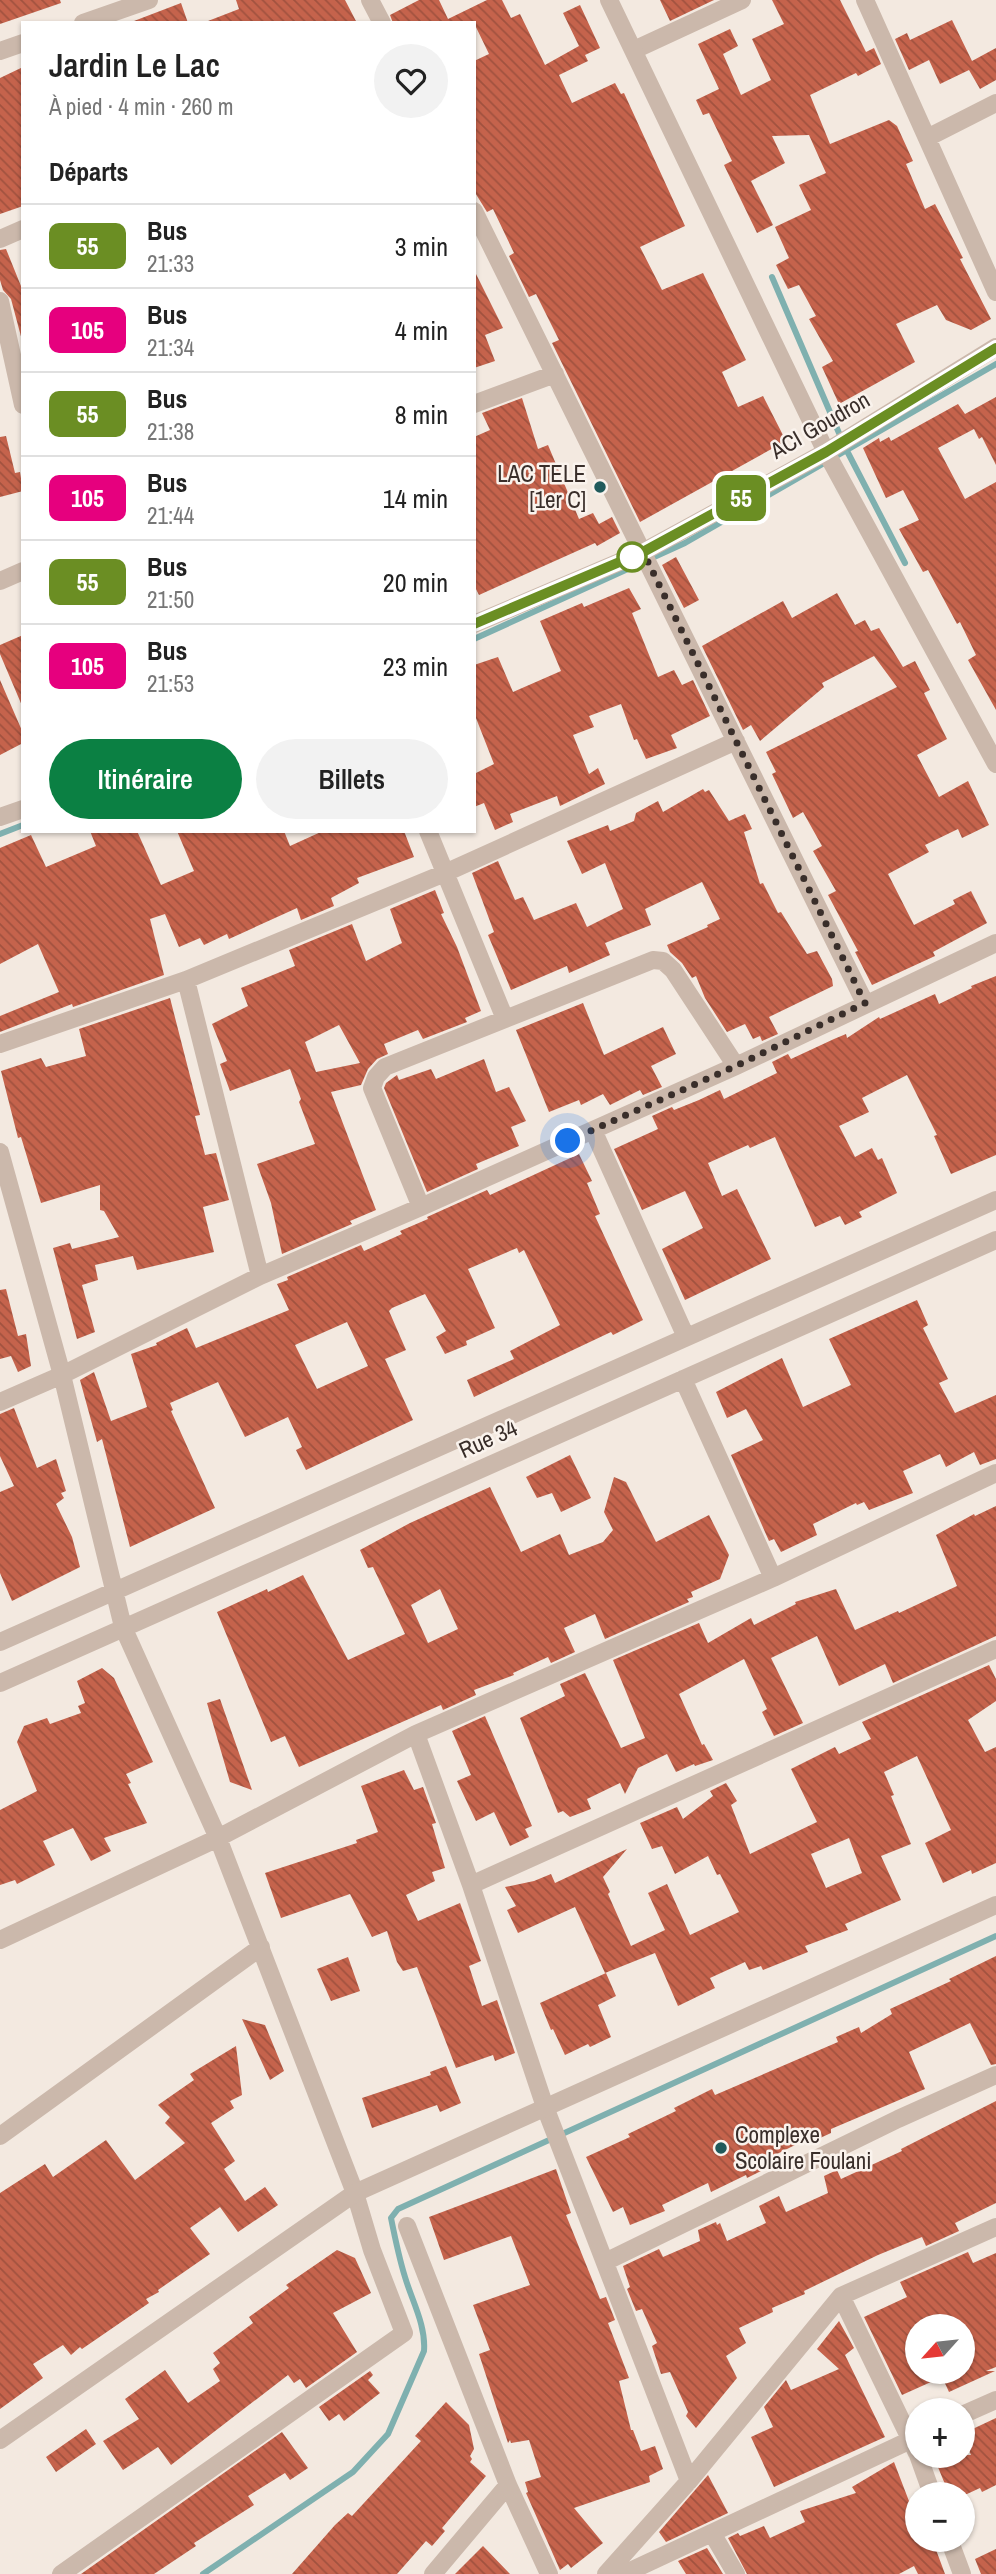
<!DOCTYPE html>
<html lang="fr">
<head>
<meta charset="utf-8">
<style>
  :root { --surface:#fff; --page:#f2f2f2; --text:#222; --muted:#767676; --line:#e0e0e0; --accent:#0b8043 }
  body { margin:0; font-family:"Archivo Narrow",sans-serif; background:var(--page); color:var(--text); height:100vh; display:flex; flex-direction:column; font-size:26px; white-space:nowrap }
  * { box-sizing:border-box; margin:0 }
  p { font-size:23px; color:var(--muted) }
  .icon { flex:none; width:38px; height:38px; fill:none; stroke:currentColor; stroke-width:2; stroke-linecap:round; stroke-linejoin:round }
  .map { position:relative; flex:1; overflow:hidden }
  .drawer { position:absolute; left:21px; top:21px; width:455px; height:812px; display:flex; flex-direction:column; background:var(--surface); border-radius:0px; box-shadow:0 2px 5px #0004 }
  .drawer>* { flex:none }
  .badge { padding:0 14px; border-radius:10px; font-size:24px; line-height:46px }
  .needle { width:46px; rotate:243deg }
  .controls { position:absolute; left:905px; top:2314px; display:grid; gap:14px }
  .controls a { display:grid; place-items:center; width:70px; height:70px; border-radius:50%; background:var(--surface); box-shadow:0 2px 5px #0004; font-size:35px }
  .you { position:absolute; width:35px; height:35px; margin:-18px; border:5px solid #fff; border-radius:50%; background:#1a73e8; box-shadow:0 0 0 10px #1a73e833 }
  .map>.badge { position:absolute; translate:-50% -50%; box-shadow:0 0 0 4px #fff }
  h2 { padding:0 28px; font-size:26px; line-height:63px }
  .round { display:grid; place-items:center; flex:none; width:74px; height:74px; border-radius:37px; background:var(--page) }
  .overview { display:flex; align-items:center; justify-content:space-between; height:119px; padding:0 28px }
  h1 { font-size:33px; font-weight:600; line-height:52px }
  .button { display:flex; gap:14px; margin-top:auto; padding:14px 28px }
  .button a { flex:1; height:80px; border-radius:42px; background:var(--accent); color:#fff; font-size:28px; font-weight:600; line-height:80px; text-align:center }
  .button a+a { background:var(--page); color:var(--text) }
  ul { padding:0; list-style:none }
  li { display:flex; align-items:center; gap:21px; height:84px; padding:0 28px; border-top:2px solid var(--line) }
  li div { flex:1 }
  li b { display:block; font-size:26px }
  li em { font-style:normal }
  li .badge { min-width:77px; font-weight:700; text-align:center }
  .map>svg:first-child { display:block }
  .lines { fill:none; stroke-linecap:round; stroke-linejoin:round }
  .stream { stroke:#7fb0af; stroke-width:6 }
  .building { fill:url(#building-back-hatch); fill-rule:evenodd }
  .minor { stroke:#cbb8ab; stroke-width:18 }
  .tertiary { stroke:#cbb8ab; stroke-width:18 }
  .line-casing { stroke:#fff; stroke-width:16 }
  .line { stroke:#6b8e23; stroke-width:10 }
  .walk { stroke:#392e2a; stroke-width:7; stroke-dasharray:0 12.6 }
  .poi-dot { fill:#205a5b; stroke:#faf3ed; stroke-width:2.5 }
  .stop-dot { fill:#fff; stroke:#6b8e23; stroke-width:3.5 }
  .labels { text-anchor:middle; stroke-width:5; stroke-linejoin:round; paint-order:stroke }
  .street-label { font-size:23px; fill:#392e2a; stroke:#faf3ed }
  .poi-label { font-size:23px; fill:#392e2a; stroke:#faf3ed; text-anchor:end }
</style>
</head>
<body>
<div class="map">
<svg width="996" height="2574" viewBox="0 0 996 2574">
  <defs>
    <pattern id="building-back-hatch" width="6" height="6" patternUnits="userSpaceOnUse" patternTransform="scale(1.75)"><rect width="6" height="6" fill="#c5634c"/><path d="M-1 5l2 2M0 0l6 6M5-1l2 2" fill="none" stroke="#a1523f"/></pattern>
  </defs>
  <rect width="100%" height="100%" fill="#f3e9e0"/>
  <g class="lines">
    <path class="stream" d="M772,277L842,440
      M846,449L905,563
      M474,639L685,543L996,364
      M0,834L23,825
      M203,2574L353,2472L388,2434L424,2351C426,2325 412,2301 405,2277C399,2258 395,2238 391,2218L398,2209L996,1936"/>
  </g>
  <path class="building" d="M0,0H60L61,3L0,24Z
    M236,0H345L357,23H208V21L239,9Z
    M419,0H439L448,19L487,0H502L511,18L520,14L545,65L579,46L563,13L580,5L600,48L585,55L588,61L559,75L572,103L615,83L621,94L624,93L685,226L640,247L662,290L703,273L746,360L722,372L738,407L763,396L786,441L640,522L552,343L559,340L536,294L529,297L509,256L514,253L493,209L487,212L474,191V61L489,54L474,23H393L390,15Z
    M660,0H714L670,21Z
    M772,0H840L866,52L874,48L881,64L858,76L856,73L810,95L830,144L889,120L897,126L913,161L906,164L925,209L935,204L963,258L960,259L991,319L971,330L946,320L937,305L896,324L915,362L839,404L822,367L833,361L809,319L816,316L799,285L788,289L776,265L789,258L775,227L811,210L799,185L826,173L809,135L772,136L785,163L751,181L773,225L757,233L724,165L732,161L709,113L703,115L696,100L719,89L698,44L730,29L738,46L723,54L741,95L771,80L752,39L784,24Z
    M181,3L188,23H134V21Z
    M952,20L972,61L996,48V80L980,89L969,70L940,84L929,60L909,70L895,39L907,33L910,40Z
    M23,67V206L0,214V78Z
    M6,249L23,291V344L11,299L3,290L0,280V250Z
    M474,270L503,328L485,335L495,361L474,368Z
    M996,397V465L982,437L979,439L974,429L938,448L965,499L996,482V710L968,660L976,655L960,622L957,624L928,570L923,572L899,529L919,520L903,490L886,498L863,448L879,438L880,442L889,437L891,441L958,404L965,414Z
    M522,398L538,449L548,445L579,519L593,513L599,524L612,517L620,533L597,546L595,543L479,595L474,585V437L490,430L482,413Z
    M6,436L15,473L20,472L23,491L0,497V437Z
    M676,557L699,600L684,608L662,565Z
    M629,588L641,609L632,613L658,677L674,670L682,685L693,680L710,716L671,735L677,748L646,759L637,739L634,740L621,704L589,716L594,727L573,735L589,774L598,768L605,784L560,806L557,796L510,814L513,822L495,830L484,803L474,807V774L494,764L474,713V665L498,657L513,692L561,671L540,621L582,603L584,607Z
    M837,593L855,625L865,620L871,631L879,628L903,667L915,661L930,690L924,693L947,739L917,755L939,797L968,781L989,825L962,838L958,829L925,845L929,852L888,874L914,925L955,904L953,900L971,891L987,923L933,952L935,956L872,985L855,952L858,951L828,895L836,891L813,851L822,846L803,812L793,818L772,774L776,772L766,752L897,687L874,656L822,683L824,687L760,741L751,725L743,730L702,646L783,601L792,618Z
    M23,635V708L0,654V645Z
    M0,680L23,733V743L0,755Z
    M703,789L705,792L709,790L729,821L745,814L752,829L744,832L760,884L763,883L778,913L781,912L807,954L817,951L832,979L833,986L769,1017L778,1034L762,1041L760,1036L753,1039L745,1024L727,1032L705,998L696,976L692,978L682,963L670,952L667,945L708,927L707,925L720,919L702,882L645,909L651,925L605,943L610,955L569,973L567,966L511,990L488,935L494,932L472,873L498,861L515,900L523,897L534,920L576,903L587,927L623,909L605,863L582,874L567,841L608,825L610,831L634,821L636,813L658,801L663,812Z
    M90,831H137L161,885L194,871L177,831H284L290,846L323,831H404L414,857L357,878L359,883L331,898L334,906L301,920L297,908L229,939L227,934L204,945L200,938L179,947L165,914L150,919L164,975L73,1007L72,1004L0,1032V1016L59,992L38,944L0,964V848L31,835L46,867L96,846Z
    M435,890L444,913L441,914L457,947L481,1011L465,1018L467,1022L423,1039L418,1030L384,1044L388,1054L377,1059L368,1069L361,1085L331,1092L376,1210L350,1221L352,1224L282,1254L271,1203L257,1164L315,1144L299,1102L301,1099L290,1069L230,1091L220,1064L227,1061L212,1024L248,1006L241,988L295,966L289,950L352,924L366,961L402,943L390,909ZM339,1025L360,1063L316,1072L305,1042Z
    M996,976V1155L951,1174L934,1136L937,1135L907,1075L862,1098L869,1112L839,1126L855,1157L872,1148L878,1160L882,1158L897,1193L859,1212L862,1217L845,1225L840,1216L815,1227L775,1137L750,1148L748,1145L708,1163L722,1196L737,1189L771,1259L685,1300L662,1249L703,1228L685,1191L642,1210L614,1149L658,1129L652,1116L672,1107L674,1110L699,1100L720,1090L724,1099L777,1073L772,1062L788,1054L791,1059L834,1039L846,1034L847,1038L879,1017L880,1019L935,994L939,1004L972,988L971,986Z
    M170,998L200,1115L195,1116L205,1155L216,1153L229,1200L203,1207L214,1252L137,1270L133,1256L95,1265L98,1280L82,1285L95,1332L77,1339L53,1248L70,1243L72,1249L119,1237L104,1211L100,1210V1185L41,1203L21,1137L18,1138L1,1071L41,1058L46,1067L86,1056L79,1029Z
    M583,1003L604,1055L663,1027L676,1054L651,1066L662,1087L643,1095L640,1090L610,1105L603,1094L581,1105L579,1100L549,1112L516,1030Z
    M484,1059L496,1092L509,1087L526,1121L511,1127L519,1146L476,1164L478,1169L427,1192L384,1088L386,1083L397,1075L399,1080L431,1069L436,1079Z
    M579,1154L592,1181L587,1183L600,1214L595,1216L643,1320L613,1335L611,1332L474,1397L467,1380L514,1359L510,1351L560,1325L524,1250L519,1253L517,1248L468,1269L495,1328L466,1341L467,1345L445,1354L436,1337L446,1331L425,1294L392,1308L389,1311L406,1350L385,1359L413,1420L306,1470L296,1450L302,1447L288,1417L245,1437L218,1382L170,1403L173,1410L171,1411L215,1508L130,1547L102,1439L97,1442L80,1380L94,1372L111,1421L147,1407L131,1354L157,1345L156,1343L187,1328L196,1348L289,1310L277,1284L288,1280L287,1277L361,1245L364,1251L402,1234L400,1231L428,1219L427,1217L487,1190L490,1195ZM347,1322L368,1366L317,1389L295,1345Z
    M6,1289L18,1336L26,1334L31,1366L18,1372L11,1356L0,1359V1290Z
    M917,1300L928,1325L923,1328L948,1379L939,1383L955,1413L996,1395V1459L980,1465L974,1452L946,1467L940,1454L903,1471L913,1493L869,1510L864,1502L857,1505L856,1503L813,1524L817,1535L781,1552L774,1539L769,1541L731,1455L763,1440L746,1409L727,1418L716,1392L782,1358L803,1407L851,1385L829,1339Z
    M14,1408L37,1468L56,1459L66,1491L61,1493L64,1498L56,1504L72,1537L80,1567L12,1601L0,1573V1492L14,1486L0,1456V1414Z
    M570,1455L591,1498L561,1512L552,1493L537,1498L526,1477Z
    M614,1477L626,1482L656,1542L709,1515L729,1555L720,1579L691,1592L693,1597L687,1599L689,1602L605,1639L595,1614L564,1628L575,1652L551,1663L548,1657L513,1673L514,1675L474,1690L476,1695L443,1710L441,1705L299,1767L285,1736L271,1742L217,1612L267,1589L268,1592L303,1575L348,1660L405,1634L373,1567L368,1568L360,1550L410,1523L490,1487L521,1552L560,1534L569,1555L603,1542L613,1530L604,1512ZM440,1589L458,1629L428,1643L411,1605Z
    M996,1506V1636L893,1683L885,1664L839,1686L817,1636L771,1658L803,1723L774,1736L762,1712L767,1709L744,1659L679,1694L702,1745L704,1744L713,1760L695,1766L694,1764L676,1772L667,1754L638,1768L625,1794L620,1783L587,1799L591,1809L570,1817L563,1811L558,1813L520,1718L565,1696L560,1684L585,1673L621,1748L645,1738L613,1660L699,1623L708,1643L751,1618L754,1625L796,1604L795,1602L836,1589L855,1630L898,1611L899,1613L957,1586L936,1535L974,1514L975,1516Z
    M989,1665L996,1679V1701L968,1720L985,1752L996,1747V1863L972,1874L971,1870L943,1883L925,1843L951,1830L917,1756L884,1772L894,1795L891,1796L911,1844L881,1856L901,1900L845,1924L848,1930L805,1946L808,1952L763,1970L761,1966L749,1970L745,1962L710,1978L715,1988L678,2006L655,1953L605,1973L575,1907L518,1933L507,1910L516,1906L505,1887L534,1881L551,1874L555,1883L627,1849L603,1877L610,1892L608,1894L631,1946L665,1930L648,1893L667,1884L690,1935L739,1912L720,1874L717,1875L708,1856L675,1874L662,1846L652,1849L640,1823L677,1807L683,1819L713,1796L710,1791L726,1783L737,1801L731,1805L750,1854L817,1822L791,1769L835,1747L839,1754L871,1739L862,1722ZM849,1838L862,1873L826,1888L811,1854Z
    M102,1668L114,1678L153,1762L126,1774L131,1783L128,1784L147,1823L104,1838L111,1851L91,1861L73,1828L43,1841L55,1865L17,1884L15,1880L0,1885V1810L37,1791L17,1742L24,1726L47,1718L50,1724L81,1713L78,1706L85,1703L77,1681Z
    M220,1699L252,1790L230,1782L207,1703Z
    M485,1716L532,1826L525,1829L529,1837L510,1846L494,1812L476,1821L457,1781L471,1775L452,1731Z
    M404,1770L414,1790L423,1787L436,1823L432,1824L445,1868L432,1872L435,1881L406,1895L418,1921L460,1903L481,1961L469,1966L482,2006L497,2000L515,2053L495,2061L493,2055L456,2068L417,1967L403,1971L397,1962L387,1931L372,1937L350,1894L281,1918L265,1873L357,1843L356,1840L378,1832L361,1786Z
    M996,1956V2064L991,2065L970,2023L909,2052L925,2089L831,2129V2133L807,2144L805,2140L769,2158L770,2162L765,2164L767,2168L747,2178L746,2175L711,2192L708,2183L662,2205L665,2211L630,2225L623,2207L613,2212L586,2157L630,2137L628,2134L676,2111L674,2108L712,2089L715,2095L838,2042L836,2037L859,2027L861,2033L892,2014L890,2009L951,1981L949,1979Z
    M348,1957L360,1991L331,2001L317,1969Z
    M606,1973L616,1996L598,2005L611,2037L590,2047L588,2044L565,2055L553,2029L551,2030L540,2003Z
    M242,2019L265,2025L284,2071L270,2080Z
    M236,2046L242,2095L230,2101L234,2108L211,2123L235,2161L224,2169L245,2201L265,2187L278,2205L238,2232L220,2207L190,2228L210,2254L158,2290L159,2292L146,2299L149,2303L82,2349L80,2347L71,2355L63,2345L33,2364L43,2378L0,2409V2193L45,2164L53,2177L106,2140L135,2180L185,2143L165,2123L170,2117L158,2105L194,2080L190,2074Z
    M446,2066L461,2103L440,2112L437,2105L372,2128L362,2098L431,2075L430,2072Z
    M996,2101V2203L955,2223L959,2231L926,2246L922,2237L878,2255L804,2291L805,2294L772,2308L773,2312L739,2328L746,2343L726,2356L737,2378L696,2428L686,2416L688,2412L670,2372L661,2374L652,2346L657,2343L642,2309L636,2311L627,2289L630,2287L623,2266L659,2249L663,2257L700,2241L698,2230L716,2222L717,2225L720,2223L727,2241L766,2223L759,2206L779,2196L786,2212L828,2193L824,2176L837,2170L841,2179L902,2151L901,2149Z
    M556,2169L571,2213L566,2215L600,2299L606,2297L615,2320L608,2323L629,2378L619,2381L631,2430H633L641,2451L655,2446L663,2469L649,2476L650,2482L574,2508L603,2543L571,2568L568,2564L560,2570L526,2493L528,2492L525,2482L541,2477L529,2440L511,2443L510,2440L508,2443L479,2354L490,2350L473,2305L530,2285L511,2236L444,2260L429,2217Z
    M337,2250L355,2258L371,2293L333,2313L357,2352L306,2388L300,2379L294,2383L288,2375L171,2465L158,2447L123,2470L103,2441L139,2419L125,2399L165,2370L188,2403L220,2381L213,2369L220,2363L213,2353L253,2323L249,2317L289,2288L286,2285Z
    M968,2252L973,2263L996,2253V2367L986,2371H995L949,2392L942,2377L902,2395L864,2317L907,2297L900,2282ZM917,2326H962V2371H917Z
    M839,2321L854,2348L845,2355L885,2437L774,2487L751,2437L773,2427L764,2407L786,2380L791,2390L839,2369L817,2349Z
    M370,2371L373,2375L368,2380L380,2393L344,2421L339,2414L329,2421L319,2407Z
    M446,2402L469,2425L474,2449L470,2456L472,2459L470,2462L486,2476L442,2528L445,2531L432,2546L426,2541L397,2574H292L335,2525L348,2513L352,2516L421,2441L415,2436Z
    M996,2418V2485L982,2492L980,2488L967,2494H949L933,2455H971L962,2434Z
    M86,2429L96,2444L56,2472L46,2457Z
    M282,2432L308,2468L290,2480L285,2473L248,2496L254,2505L194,2543L196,2546L154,2574H81Z
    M894,2462L917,2522V2539H932L945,2574H918L914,2566L899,2574H747L728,2538L738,2533L740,2536L764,2526L770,2538L805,2522L800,2511L856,2493L852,2487Z
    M708,2475L728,2513L666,2542L659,2532Z
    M483,2546L510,2574H455Z
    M707,2548L723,2574H686L678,2561Z
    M996,2549V2574H981L975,2559Z"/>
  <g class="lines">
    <path class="minor" d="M370,0L382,23
      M865,0L996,292
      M83,23L149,0
      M634,50L742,0
      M0,51L23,43
      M927,138L996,103
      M474,211L865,1003
      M0,239L23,229
      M0,301L23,405
      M474,404L555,374
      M0,581L23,571
      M428,831L505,1019
      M186,980L260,1276
      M0,1044L186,980L445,873L736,741
      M593,1130L686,1337
      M0,1152L62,1375L123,1627L218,1838L355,2193L372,2250L404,2333L61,2574
      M421,1207L372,1088L376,1077L385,1067L653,960L663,961L673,970L736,1066
      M683,1379L773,1578
      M0,1402L62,1375L260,1276L421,1207L736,1066L996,943
      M0,1642L996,1200
      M0,1683L996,1240
      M416,1734L471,1885L545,2107L689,2481
      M471,1885L996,1649
      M0,1940L218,1838L416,1734L773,1578L996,1473
      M0,2136L261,1947
      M407,2226L508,2485L549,2574
      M605,2262L898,2119L996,2075
      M841,2296L917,2453
      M962,2415L996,2400
      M918,2455L932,2494
      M712,2533L736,2574
      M949,2539L962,2574
      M433,2574L508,2485
      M606,2574L689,2481L841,2296L996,2227
      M624,2574L917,2437"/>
    <path class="tertiary" d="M609,0L826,452L996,764
      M474,624L643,552L826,452L996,347
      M0,817L23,809
      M0,2440L355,2193L996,1905"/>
  </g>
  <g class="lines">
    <defs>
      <path id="line" d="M474,624L643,552L826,452L996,348"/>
    </defs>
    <use href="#line" class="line-casing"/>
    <use href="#line" class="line"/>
    <path class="walk" d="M568,1141L736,1066L865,1003L643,552L632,557"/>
  </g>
  <g class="poi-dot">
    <circle cx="600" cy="487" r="7"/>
    <circle cx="721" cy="2148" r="7"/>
  </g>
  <circle class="stop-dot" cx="632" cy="557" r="14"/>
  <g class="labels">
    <g class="street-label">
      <text transform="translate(820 425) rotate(-30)" y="8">ACI Goudron</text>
      <text transform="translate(488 1439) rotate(-24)" y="8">Rue 34</text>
    </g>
    <g class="poi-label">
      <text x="586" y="482">LAC TELE<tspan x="586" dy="26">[1er C]</tspan></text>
      <text x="735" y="2143" text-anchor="start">Complexe<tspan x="735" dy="26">Scolaire Foulani</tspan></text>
    </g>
  </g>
</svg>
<div class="controls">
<a><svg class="needle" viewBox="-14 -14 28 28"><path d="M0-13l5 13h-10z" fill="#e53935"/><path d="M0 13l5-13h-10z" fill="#767676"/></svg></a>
<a>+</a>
<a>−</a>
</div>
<div class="you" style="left:568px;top:1141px"></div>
<b class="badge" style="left:741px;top:498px;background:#6b8e23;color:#fff">55</b>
<section class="drawer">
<div class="overview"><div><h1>Jardin Le Lac</h1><p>À pied · 4 min · 260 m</p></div><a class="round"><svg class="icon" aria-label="heart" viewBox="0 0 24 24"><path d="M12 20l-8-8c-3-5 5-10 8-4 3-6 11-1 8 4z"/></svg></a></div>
<h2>Départs</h2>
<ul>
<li><span class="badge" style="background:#6b8e23;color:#fff">55</span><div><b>Bus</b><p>21:33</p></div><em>3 min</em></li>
<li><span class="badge" style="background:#e6007e;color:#fff">105</span><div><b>Bus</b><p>21:34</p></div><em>4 min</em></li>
<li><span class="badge" style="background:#6b8e23;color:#fff">55</span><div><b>Bus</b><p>21:38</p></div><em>8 min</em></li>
<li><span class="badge" style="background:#e6007e;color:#fff">105</span><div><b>Bus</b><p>21:44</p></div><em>14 min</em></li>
<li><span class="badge" style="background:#6b8e23;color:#fff">55</span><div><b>Bus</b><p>21:50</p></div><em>20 min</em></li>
<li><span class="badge" style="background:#e6007e;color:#fff">105</span><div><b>Bus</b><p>21:53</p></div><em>23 min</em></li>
</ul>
<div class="button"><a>Itinéraire</a><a>Billets</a></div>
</section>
</div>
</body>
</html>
